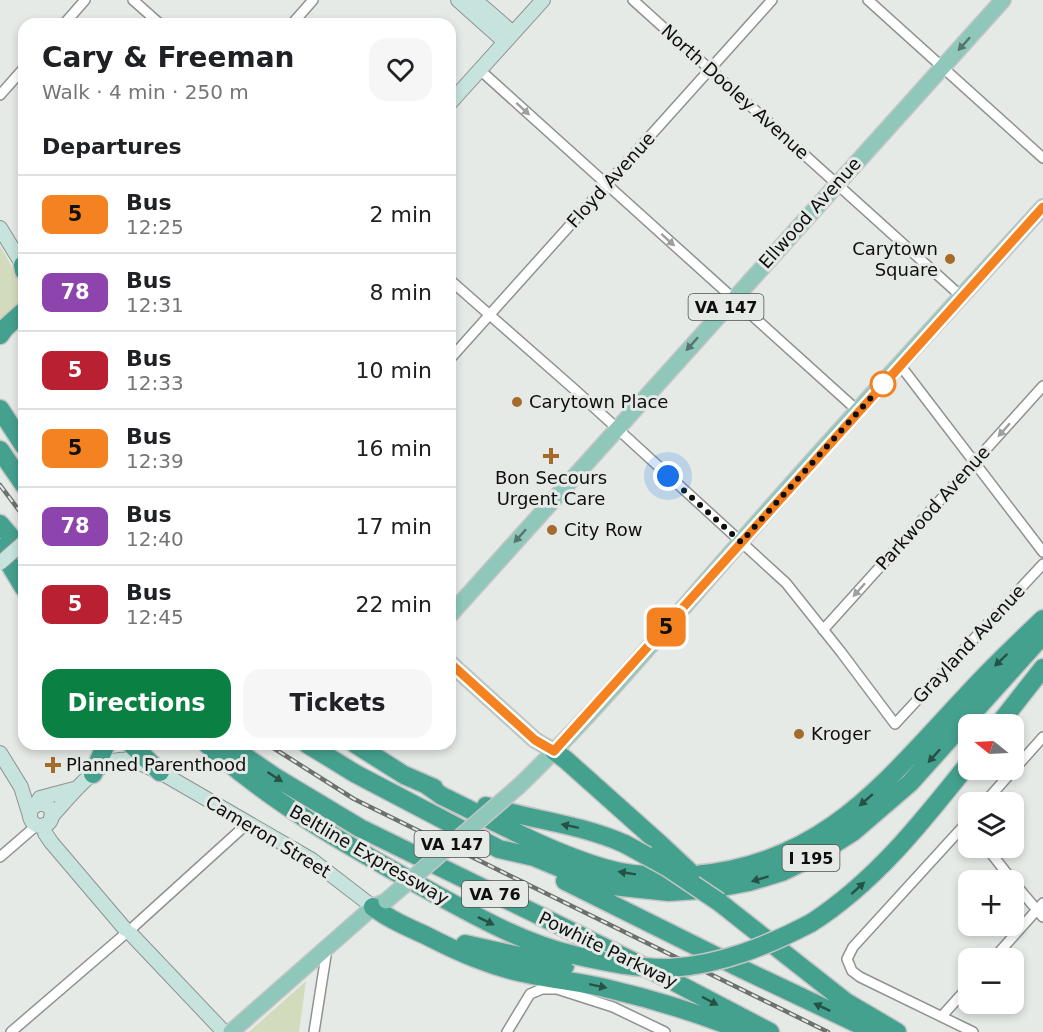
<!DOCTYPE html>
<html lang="en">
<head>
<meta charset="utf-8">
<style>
  :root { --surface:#fff; --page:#f6f6f6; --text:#202124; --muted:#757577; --line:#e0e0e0; --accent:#0b8043 }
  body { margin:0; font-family:"DejaVu Sans",sans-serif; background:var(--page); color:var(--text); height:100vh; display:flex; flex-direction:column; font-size:22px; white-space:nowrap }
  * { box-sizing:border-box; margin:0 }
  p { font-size:20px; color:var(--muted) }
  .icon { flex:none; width:33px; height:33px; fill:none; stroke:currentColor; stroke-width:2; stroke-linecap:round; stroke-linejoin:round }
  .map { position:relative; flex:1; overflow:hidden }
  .panel { position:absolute; left:18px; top:18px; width:438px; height:732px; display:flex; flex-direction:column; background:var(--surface); border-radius:18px; box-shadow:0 3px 9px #0003 }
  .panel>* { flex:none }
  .badge { padding:0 12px; border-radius:9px; font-size:21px; line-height:39px }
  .needle { width:39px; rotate:288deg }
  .buttons { position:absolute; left:958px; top:714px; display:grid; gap:12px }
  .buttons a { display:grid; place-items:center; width:66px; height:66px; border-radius:12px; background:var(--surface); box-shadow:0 3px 9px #0003; font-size:30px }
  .you { position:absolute; width:30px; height:30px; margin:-15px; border:4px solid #fff; border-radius:50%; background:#1a73e8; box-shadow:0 0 0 9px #1a73e833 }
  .map>.badge { position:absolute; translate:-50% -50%; box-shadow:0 0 0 3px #fff }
  h2 { padding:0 24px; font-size:22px; line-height:54px }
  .round { display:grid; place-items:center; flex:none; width:63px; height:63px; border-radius:18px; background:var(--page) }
  .headline { display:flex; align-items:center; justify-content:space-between; height:102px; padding:0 24px }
  h1 { font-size:28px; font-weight:600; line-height:45px }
  .button { display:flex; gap:12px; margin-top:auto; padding:12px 24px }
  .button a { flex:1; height:69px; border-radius:18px; background:var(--accent); color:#fff; font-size:24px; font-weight:600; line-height:69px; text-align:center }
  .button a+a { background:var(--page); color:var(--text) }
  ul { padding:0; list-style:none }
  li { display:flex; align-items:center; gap:18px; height:78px; padding:0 24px; border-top:2px solid var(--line) }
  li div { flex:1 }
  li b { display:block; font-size:22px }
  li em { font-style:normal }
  li .badge { min-width:66px; font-weight:700; text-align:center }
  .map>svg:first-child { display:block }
  .green { fill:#d2dcbc }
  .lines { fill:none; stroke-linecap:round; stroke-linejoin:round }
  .street-casing { stroke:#8e9390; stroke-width:12 }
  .secondary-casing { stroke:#8e9390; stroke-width:16 }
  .primary-casing { stroke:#c5c5c5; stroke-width:18 }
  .highway-casing { stroke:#c5c5c5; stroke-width:21 }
  .street { stroke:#fff; stroke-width:9 }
  .secondary { stroke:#c7e3dd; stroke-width:14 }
  .primary { stroke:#8fc7bb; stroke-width:15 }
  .highway { stroke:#44a18d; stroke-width:18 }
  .rail-casing { stroke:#6d706e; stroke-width:4.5 }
  .rail { stroke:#e5eae7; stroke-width:2; stroke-dasharray:7; stroke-linecap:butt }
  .secondary-bridge-casing { stroke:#8e9390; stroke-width:16; stroke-linecap:butt }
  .primary-bridge-casing { stroke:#c5c5c5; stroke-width:18; stroke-linecap:butt }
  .highway-bridge-casing { stroke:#c5c5c5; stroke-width:21; stroke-linecap:butt }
  .secondary-bridge { stroke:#c7e3dd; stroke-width:14 }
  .primary-bridge { stroke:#8fc7bb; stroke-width:15 }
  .highway-bridge { stroke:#44a18d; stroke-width:18 }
  .oneway { fill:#55746d }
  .oneway2 { fill:#9f9f9f }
  .oneway3 { fill:#265147 }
  .line-casing { stroke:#fff; stroke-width:14 }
  .line { stroke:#f58220; stroke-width:9 }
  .walk { stroke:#0e0f0e; stroke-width:6; stroke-dasharray:0 10.8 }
  .poi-dot { fill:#a56b2b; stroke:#e5eae7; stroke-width:2 }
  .stop-dot { fill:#fff; stroke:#f58220; stroke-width:3 }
  .labels { text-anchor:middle; stroke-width:6; stroke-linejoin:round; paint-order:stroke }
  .shield { fill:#e5eae7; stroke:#4e514f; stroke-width:1.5 }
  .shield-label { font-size:16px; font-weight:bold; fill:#0e0f0e }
  .street-label { font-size:18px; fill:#0e0f0e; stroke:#e5eae7 }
  .poi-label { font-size:18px; fill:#0e0f0e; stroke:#e5eae7; text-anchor:start }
</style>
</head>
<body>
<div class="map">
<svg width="1043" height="1032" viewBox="0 0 1043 1032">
  <rect width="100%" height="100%" fill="#e5eae7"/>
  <path class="green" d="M0,246C11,265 31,293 12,314C9,318 4,320 0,323Z
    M306,981L299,1032H249Z"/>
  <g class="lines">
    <defs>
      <path id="street" d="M133,0L160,24
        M633,0L962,297
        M868,0L1043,158
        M64,24L85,0
        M292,24L313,0
        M480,70L858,411
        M0,95L24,68
        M450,280L574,389L786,583L841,652L895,724L1043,564
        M450,359L772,0
        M900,365L1043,552
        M823,630L1043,386
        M985,802L1043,737
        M969,820L853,947L847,959L852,971L860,977L973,1032
        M987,848L1012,880
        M0,857L37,825
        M1014,883L1043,917
        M131,929L248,823
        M994,958L1043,903
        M942,1016L969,986
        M11,1032L125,934
        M314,1032L327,949
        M507,1032L530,994L542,989H557L613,1007L665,1032"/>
      <path id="secondary" d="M458,0L505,42
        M475,0L513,33
        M450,103L543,0
        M0,228L24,267
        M0,753L21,787L30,816
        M30 815a11 11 0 1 1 22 0a11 11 0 1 1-22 0Z
        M35,806L40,798L74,789
        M51,817C66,801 96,762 119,760C133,758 147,767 160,772L312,860L373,907
        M44,825L45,833L51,842L125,929
        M131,934L224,1032"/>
      <path id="primary" d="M450,615L1003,0
        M450,663L535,740L554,751
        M519,786C596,712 665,628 736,547C836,432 940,320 1043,207
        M231,1032L373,907L384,902"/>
      <path id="highway" d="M23,265L24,271
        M0,335L5,328L24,311
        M0,409L24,446
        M0,450L24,485
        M0,524L24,552
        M0,548L24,588
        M999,724L1043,668
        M131,744L160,772
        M207,744C273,804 350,847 428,890C474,915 522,943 574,955
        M227,744L275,777L360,828L659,974L770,1032
        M307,744L356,774L499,849L534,857L594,882L613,886L669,892L712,889L749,882L782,872L817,855L853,832L910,783L1043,635
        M355,744L404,775L434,788
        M554,751L566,760L660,844
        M93,774L106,744
        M425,784L442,796C494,821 549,852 604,868C633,877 664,877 694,875C824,864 883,784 966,696C990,669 1017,644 1043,619
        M486,806C532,820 581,824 625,844
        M565,881L742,969L875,1032
        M719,902L846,1002L897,1032
        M373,907C389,919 407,927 425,935C458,952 491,967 528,974C555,980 582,982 609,989C656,1000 701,1014 745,1032
        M811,923C875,882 922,822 969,763
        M465,944L565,966"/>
    </defs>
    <use href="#street" class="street-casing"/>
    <use href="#secondary" class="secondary-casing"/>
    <use href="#primary" class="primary-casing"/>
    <use href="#highway" class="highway-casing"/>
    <use href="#street" class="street"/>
    <use href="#secondary" class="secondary"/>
    <use href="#primary" class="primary"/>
    <use href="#highway" class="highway"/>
    <defs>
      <path id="rail" d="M0,485L24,517
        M267,744L354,799L828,1032"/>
    </defs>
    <use href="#rail" class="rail-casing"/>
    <use href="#rail" class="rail"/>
    <defs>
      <path id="secondary-bridge" d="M0,563L24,542"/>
      <path id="primary-bridge" d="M386,901L519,786"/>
      <path id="highway-bridge" d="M625,844L667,867L719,902
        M660,844L691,873
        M574,955C605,962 638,969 670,968C720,965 767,946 811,923"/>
    </defs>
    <use href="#secondary-bridge" class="secondary-bridge-casing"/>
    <use href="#primary-bridge" class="primary-bridge-casing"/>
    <use href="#highway-bridge" class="highway-bridge-casing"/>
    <use href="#secondary-bridge" class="secondary-bridge"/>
    <use href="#primary-bridge" class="primary-bridge"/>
    <use href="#highway-bridge" class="highway-bridge"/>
  </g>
  <defs><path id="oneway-solid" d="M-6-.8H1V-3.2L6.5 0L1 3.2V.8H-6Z" transform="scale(1.5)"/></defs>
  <g class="oneway">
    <use href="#oneway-solid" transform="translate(964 44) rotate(132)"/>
    <use href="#oneway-solid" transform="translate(692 344) rotate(132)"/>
    <use href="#oneway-solid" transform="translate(520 536) rotate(132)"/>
  </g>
  <g class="oneway2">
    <use href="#oneway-solid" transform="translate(523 109) rotate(42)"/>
    <use href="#oneway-solid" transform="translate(668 240) rotate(42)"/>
    <use href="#oneway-solid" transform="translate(1004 430) rotate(132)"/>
    <use href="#oneway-solid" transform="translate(859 590) rotate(132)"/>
  </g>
  <g class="oneway3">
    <use href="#oneway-solid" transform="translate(1001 660) rotate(136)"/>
    <use href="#oneway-solid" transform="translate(934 756) rotate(132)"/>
    <use href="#oneway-solid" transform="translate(275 777) rotate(33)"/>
    <use href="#oneway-solid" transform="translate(866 800) rotate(139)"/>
    <use href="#oneway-solid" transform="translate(570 826) rotate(-168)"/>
    <use href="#oneway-solid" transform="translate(627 873) rotate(-171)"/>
    <use href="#oneway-solid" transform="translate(760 879) rotate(163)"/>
    <use href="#oneway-solid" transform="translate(858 888) rotate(-42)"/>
    <use href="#oneway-solid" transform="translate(486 921) rotate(26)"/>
    <use href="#oneway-solid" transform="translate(598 986) rotate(12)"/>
    <use href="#oneway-solid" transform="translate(710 1001) rotate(28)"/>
    <use href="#oneway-solid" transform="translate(822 1007) rotate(-155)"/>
  </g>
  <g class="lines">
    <defs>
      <path id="line" d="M450,663L535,740L554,751L1043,207"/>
    </defs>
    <use href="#line" class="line-casing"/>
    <use href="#line" class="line"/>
    <path class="walk" d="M668,476L741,542L886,381L883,384"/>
  </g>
  <g class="poi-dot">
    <circle cx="950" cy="259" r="6"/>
    <circle cx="517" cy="402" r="6"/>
    <path d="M548 447h6v6h6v6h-6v6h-6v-6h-6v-6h6z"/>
    <circle cx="552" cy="530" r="6"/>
    <circle cx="799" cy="734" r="6"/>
    <path d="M50 756h6v6h6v6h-6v6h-6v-6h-6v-6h6z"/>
  </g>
  <circle class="stop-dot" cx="883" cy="384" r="12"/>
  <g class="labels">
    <g class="shield">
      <rect x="688.5" y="294" width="75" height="26" rx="4.5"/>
      <rect x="414.5" y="831" width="75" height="26" rx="4.5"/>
      <rect x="782.5" y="845" width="57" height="26" rx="4.5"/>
      <rect x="462" y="881" width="66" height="26" rx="4.5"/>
    </g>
    <g class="shield-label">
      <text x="726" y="313">VA 147</text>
      <text x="452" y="850">VA 147</text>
      <text x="811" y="864">I 195</text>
      <text x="495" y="900">VA 76</text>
    </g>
    <g class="street-label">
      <text transform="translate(735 92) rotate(42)" y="6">North Dooley Avenue</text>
      <text transform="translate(611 180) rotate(-48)" y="6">Floyd Avenue</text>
      <text transform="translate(810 213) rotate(-48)" y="6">Ellwood Avenue</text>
      <text transform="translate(933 508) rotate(-48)" y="6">Parkwood Avenue</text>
      <text transform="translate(969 644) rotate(-47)" y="6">Grayland Avenue</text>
      <text transform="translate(268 837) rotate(31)" y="6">Cameron Street</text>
      <text transform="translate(369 855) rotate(30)" y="6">Beltline Expressway</text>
      <text transform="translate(608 950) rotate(26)" y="6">Powhite Parkway</text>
    </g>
    <g class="poi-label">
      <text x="938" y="255" text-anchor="end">Carytown<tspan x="938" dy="21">Square</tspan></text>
      <text x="529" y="408">Carytown Place</text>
      <text x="551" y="484" text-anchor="middle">Bon Secours<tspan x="551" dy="21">Urgent Care</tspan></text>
      <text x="564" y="536">City Row</text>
      <text x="811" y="740">Kroger</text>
      <text x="66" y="771">Planned Parenthood</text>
    </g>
  </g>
</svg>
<div class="buttons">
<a><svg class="needle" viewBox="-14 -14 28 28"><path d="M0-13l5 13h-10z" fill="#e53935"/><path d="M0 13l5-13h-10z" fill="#757577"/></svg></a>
<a><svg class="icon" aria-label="layers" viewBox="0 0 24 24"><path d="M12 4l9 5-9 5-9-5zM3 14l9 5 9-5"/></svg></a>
<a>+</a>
<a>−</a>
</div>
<div class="you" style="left:668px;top:476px"></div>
<b class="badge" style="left:666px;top:627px;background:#f58220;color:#111">5</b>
<section class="panel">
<div class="headline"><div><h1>Cary &amp; Freeman</h1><p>Walk · 4 min · 250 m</p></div><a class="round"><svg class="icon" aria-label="heart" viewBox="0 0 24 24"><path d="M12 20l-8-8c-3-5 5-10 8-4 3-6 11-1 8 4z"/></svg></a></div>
<h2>Departures</h2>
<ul>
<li><span class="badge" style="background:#f58220;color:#111">5</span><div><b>Bus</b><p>12:25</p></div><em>2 min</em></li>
<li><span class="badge" style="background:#8e44ad;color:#fff">78</span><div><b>Bus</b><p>12:31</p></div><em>8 min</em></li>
<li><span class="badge" style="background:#b92031;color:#fff">5</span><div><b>Bus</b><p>12:33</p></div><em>10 min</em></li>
<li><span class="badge" style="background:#f58220;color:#111">5</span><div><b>Bus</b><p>12:39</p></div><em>16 min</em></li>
<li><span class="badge" style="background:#8e44ad;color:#fff">78</span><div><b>Bus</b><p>12:40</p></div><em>17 min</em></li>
<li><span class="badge" style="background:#b92031;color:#fff">5</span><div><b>Bus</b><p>12:45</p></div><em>22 min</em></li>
</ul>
<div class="button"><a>Directions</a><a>Tickets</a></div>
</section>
</div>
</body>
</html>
